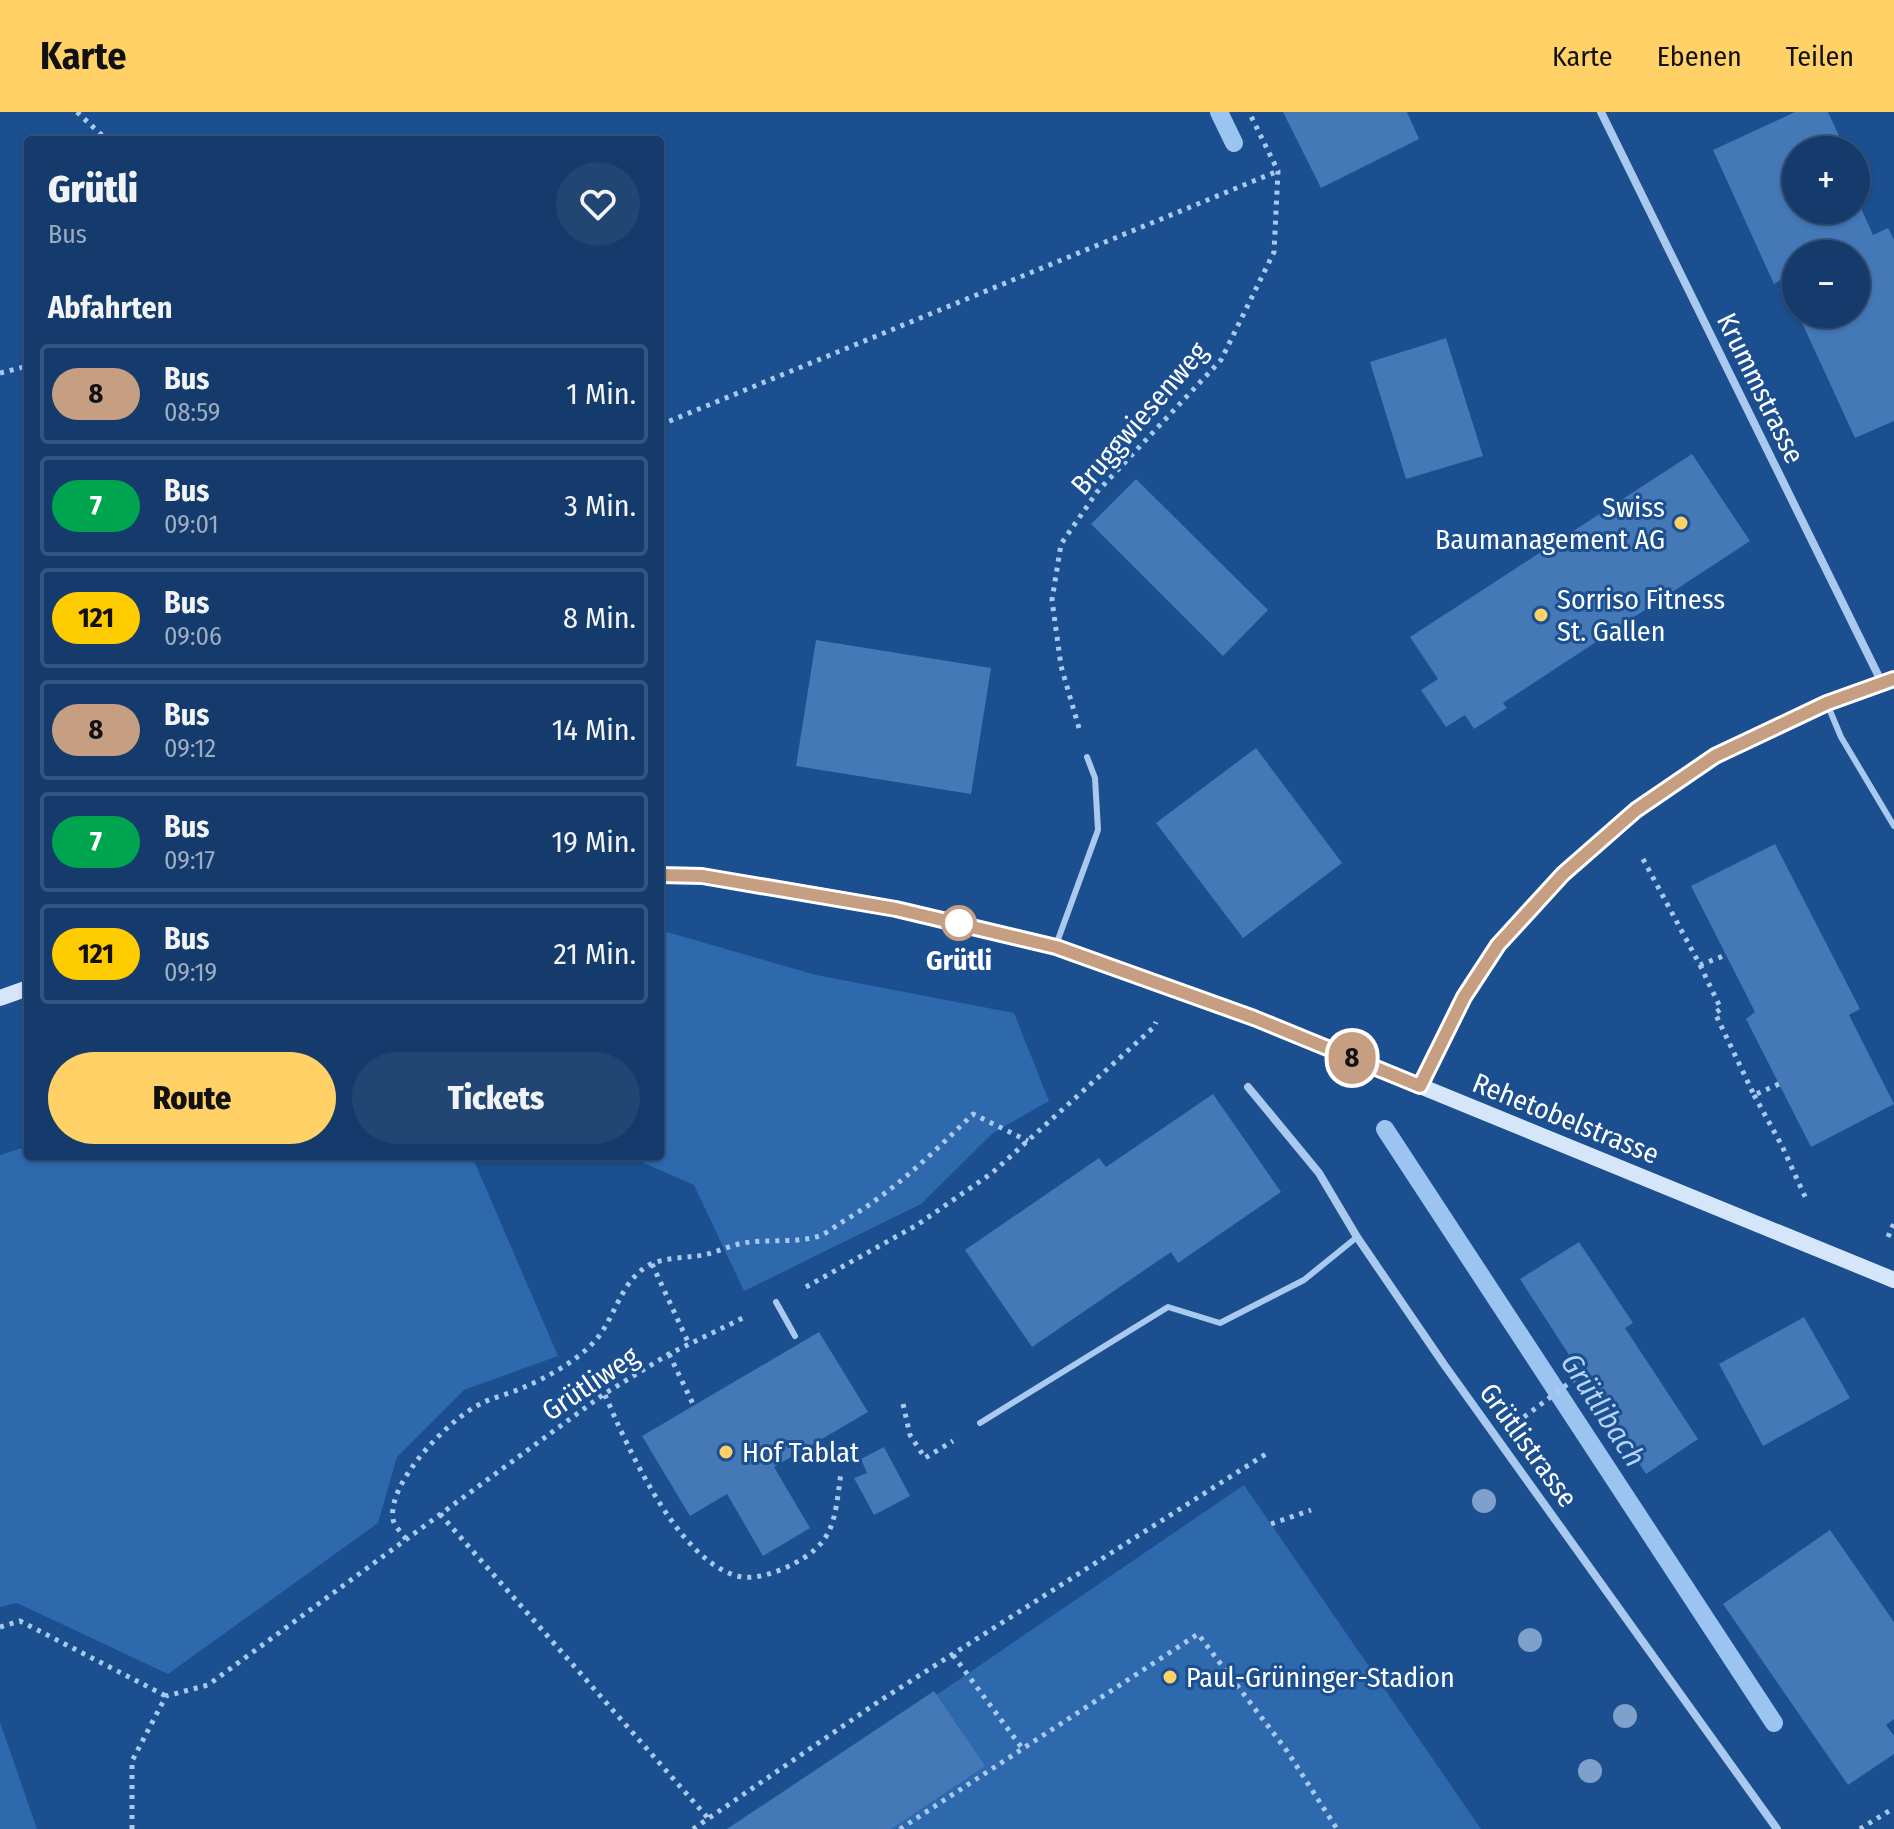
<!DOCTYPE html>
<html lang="de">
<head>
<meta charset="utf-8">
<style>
  :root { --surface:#143b6b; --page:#214673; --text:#f1f3f6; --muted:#9dadc1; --line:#33557e; --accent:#ffd166 }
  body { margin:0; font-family:"Fira Sans Condensed",sans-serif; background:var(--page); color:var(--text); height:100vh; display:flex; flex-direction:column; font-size:30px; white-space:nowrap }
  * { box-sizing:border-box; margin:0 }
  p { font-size:26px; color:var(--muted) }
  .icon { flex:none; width:44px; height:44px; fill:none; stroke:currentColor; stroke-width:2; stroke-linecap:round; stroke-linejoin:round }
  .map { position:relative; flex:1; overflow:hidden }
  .panel { position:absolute; left:24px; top:24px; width:640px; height:1024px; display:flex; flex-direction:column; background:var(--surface); border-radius:8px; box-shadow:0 2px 6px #0004,0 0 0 2px var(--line) }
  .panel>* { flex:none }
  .badge { padding:0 16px; border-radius:26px; font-size:28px; line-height:52px }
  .buttons { position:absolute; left:1782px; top:24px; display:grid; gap:16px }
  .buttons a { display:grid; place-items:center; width:88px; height:88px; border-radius:50%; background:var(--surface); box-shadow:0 2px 6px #0004,0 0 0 2px var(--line); font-size:40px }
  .map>.badge { position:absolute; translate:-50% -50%; box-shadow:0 0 0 4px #fff }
  h2 { padding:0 24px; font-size:30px; line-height:72px }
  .round { display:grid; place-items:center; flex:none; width:84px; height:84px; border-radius:42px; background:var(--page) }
  .head { display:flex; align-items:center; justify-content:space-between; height:136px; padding:0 24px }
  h1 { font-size:38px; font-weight:800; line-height:60px }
  .button { display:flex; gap:16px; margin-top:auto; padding:16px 24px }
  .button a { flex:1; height:92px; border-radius:48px; background:var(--accent); color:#111; font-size:32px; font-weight:800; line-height:92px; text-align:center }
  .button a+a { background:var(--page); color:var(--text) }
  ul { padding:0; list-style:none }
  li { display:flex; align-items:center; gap:24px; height:100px; margin:0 16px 12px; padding:0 8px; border:4px solid var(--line); border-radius:8px }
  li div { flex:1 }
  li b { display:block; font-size:30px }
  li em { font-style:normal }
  li .badge { min-width:88px; font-weight:700; text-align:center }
  header { display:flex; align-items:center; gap:48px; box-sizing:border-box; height:112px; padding:0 40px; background:var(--accent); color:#111 }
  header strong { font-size:38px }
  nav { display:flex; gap:44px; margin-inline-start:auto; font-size:28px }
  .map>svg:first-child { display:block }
  .green { fill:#2e69ad }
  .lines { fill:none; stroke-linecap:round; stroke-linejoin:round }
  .stream { stroke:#9cc4f0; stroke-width:18 }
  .building { fill:#4478b7 }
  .path { stroke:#a9c9ee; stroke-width:5; stroke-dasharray:4 6; stroke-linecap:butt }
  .lane { stroke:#a9c9ee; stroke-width:6 }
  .street { stroke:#a9c9ee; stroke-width:8 }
  .secondary { stroke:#d6e6fa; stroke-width:16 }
  .tree { fill:#7ea0ca }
  .line-casing { stroke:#fff; stroke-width:18 }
  .line { stroke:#c69e82; stroke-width:12 }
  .poi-dot { fill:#ffd166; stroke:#1b4f8f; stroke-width:3 }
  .stop-dot { fill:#fff; stroke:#c69e82; stroke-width:4 }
  .labels { text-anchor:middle; stroke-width:6; stroke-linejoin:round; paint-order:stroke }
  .street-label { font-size:28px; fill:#fff; stroke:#1b4f8f }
  .poi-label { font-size:28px; fill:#fff; stroke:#1b4f8f; text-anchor:start }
  .stop-label { font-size:28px; font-weight:bold; fill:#fff; stroke:#1b4f8f }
  .water-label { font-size:30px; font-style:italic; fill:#b5d3f5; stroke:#1b4f8f }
</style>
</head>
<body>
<header>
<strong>Karte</strong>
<nav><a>Karte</a><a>Ebenen</a><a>Teilen</a></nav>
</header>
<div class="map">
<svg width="1894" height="1717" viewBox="0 0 1894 1717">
  <rect width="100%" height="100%" fill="#1b4f8f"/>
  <path class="green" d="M660,818L816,863L1014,901L1049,989L993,1021L921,1092L744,1179L694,1073L628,1044H660Z
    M28,1034V1044H472L558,1244L464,1278L397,1345L378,1411L168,1562L17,1491L0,1495V1043Z
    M1244,1373L1481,1717H740Z
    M0,1610L37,1717H0Z"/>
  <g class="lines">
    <path class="stream" d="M1219,0L1234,31
      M1385,1017L1774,1611"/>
  </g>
  <path class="building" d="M1283,0H1407L1419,27L1321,76Z
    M1795,0H1828L1845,37L1796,38V98H1856V85L1873,123L1888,116L1894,128V309L1855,326L1798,202H1856V142H1796V198L1782,167L1774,172L1713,38Z
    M1446,226L1483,344L1406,367L1370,250Z
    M1692,342L1750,429L1503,591L1507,596L1474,617L1465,603L1446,615L1421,578L1438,567L1410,525Z
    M1136,367L1268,498L1223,544L1091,412Z
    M816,528L991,556L971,682L796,654Z
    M1256,636L1342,751L1243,826L1156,711Z
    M1775,732L1860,897L1849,903L1894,992L1811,1035L1746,907L1755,900L1691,774Z
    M1213,982L1281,1080L1178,1151L1171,1140L1032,1235L965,1138L1099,1046L1106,1055Z
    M1579,1130L1633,1211L1625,1216L1698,1327L1646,1362L1520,1167Z
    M1804,1205L1850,1286L1763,1334L1719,1252Z
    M819,1220L868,1300L774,1355L810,1416L763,1444L727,1382L690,1404L642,1324Z
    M884,1335L910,1384L874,1403L854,1366L867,1361L861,1347Z
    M1830,1418L1894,1510V1607L1886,1613L1894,1624V1642L1848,1673L1723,1492Z
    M934,1579L985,1654L891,1717H727Z"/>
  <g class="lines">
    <path class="path" d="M77,0L107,28
      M0,261L28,254
      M660,313L1278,59
      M1079,616L1061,554L1052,488L1061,432L1097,380L1221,248L1274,140L1278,59L1249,0
      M1643,747L1700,853L1726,843
      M1700,853L1721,897L1715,901L1754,983L1779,972
      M1754,983L1782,1034L1807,1089
      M1888,1125L1894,1111
      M652,1152L689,1232
      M806,1175L917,1113L992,1061L1154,915L1156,910
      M669,1242L694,1294
      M605,1283C628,1336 676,1444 734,1463C752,1469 771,1462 787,1455C836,1432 834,1409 841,1361
      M903,1292L910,1323L925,1346L953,1329
      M1524,1305L1581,1262
      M440,1402L708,1706
      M1271,1412L1311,1398
      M406,1427C402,1421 394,1414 393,1407C387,1370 450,1306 482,1291C494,1285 509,1282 522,1276C546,1266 575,1250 593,1231C616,1207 619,1170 649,1153C663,1146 681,1146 696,1144C712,1143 727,1134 743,1131C767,1127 793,1131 816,1125C825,1123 834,1115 842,1110C892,1081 931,1043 973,1002L1028,1029
      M0,1515L20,1509L166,1584
      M953,1543L1022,1636
      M132,1717V1649L166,1584L208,1573L604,1282L669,1242L747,1204
      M693,1717L881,1588L1269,1340
      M900,1717L1198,1522L1287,1639L1337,1717
      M1860,1717L1894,1696"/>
    <path class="lane" d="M1828,594L1841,625L1894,714
      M1056,833L1098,718L1095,666L1087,645
      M776,1190L795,1224
      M980,1311L1168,1195L1220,1211L1304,1168L1357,1125"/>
    <path class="street" d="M1601,0L1882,571
      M1248,975L1319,1061L1357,1125L1443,1251L1777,1717"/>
    <path class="secondary" d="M660,763L702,764L823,784L896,797L1056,835L1254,906L1894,1168
      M0,886L28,876
      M1420,974L1464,885L1498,833L1563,762L1636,698L1715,644L1827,591L1894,567"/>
  </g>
  <g class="tree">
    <circle cx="1484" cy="1389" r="12"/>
    <circle cx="1530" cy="1528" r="12"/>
    <circle cx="1625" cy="1604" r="12"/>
    <circle cx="1590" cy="1659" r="12"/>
  </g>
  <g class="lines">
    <defs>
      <path id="line" d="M660,763L702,764L896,797L1056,835L1254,906L1420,974L1464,885L1498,833L1563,762L1636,698L1715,644L1827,591L1894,567"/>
    </defs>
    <use href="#line" class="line-casing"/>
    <use href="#line" class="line"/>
  </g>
  <g class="poi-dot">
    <circle cx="1681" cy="411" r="8"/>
    <circle cx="1541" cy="503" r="8"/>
    <circle cx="726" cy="1340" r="8"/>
    <circle cx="1170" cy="1565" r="8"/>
  </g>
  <circle class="stop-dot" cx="959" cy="811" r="16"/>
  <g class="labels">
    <g class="street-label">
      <text transform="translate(1761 276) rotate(64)" y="10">Krummstrasse</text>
      <text transform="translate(1139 306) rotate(-49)" y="10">Bruggwiesenweg</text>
      <text transform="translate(1566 1006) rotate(22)" y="10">Rehetobelstrasse</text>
      <text transform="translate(590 1271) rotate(-34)" y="10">Grütliweg</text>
      <text transform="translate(1529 1333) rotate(54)" y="10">Grütlistrasse</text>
    </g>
    <g class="poi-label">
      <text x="1665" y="405" text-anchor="end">Swiss<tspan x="1665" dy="32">Baumanagement AG</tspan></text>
      <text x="1557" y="497">Sorriso Fitness<tspan x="1557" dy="32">St. Gallen</tspan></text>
      <text x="742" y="1350">Hof Tablat</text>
      <text x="1186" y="1575">Paul-Grüninger-Stadion</text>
    </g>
    <g class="stop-label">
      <text x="959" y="858">Grütli</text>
    </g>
    <g class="water-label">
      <text transform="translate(1603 1298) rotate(57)" y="10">Grütlibach</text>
    </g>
  </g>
</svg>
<div class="buttons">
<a>+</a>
<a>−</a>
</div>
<b class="badge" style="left:1352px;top:946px;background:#c69e82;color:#111">8</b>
<section class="panel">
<div class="head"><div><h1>Grütli</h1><p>Bus</p></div><a class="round"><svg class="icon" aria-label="heart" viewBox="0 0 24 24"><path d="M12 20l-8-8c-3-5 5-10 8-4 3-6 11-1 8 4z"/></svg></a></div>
<h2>Abfahrten</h2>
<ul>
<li><span class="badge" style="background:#c69e82;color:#111">8</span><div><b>Bus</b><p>08:59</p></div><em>1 Min.</em></li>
<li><span class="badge" style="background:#00a54f;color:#fff">7</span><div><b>Bus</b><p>09:01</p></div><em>3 Min.</em></li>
<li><span class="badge" style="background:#fc0;color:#111">121</span><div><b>Bus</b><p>09:06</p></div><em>8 Min.</em></li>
<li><span class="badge" style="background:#c69e82;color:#111">8</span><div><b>Bus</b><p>09:12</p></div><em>14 Min.</em></li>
<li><span class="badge" style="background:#00a54f;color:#fff">7</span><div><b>Bus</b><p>09:17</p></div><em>19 Min.</em></li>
<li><span class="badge" style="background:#fc0;color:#111">121</span><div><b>Bus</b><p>09:19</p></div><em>21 Min.</em></li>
</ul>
<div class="button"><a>Route</a><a>Tickets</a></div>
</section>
</div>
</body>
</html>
